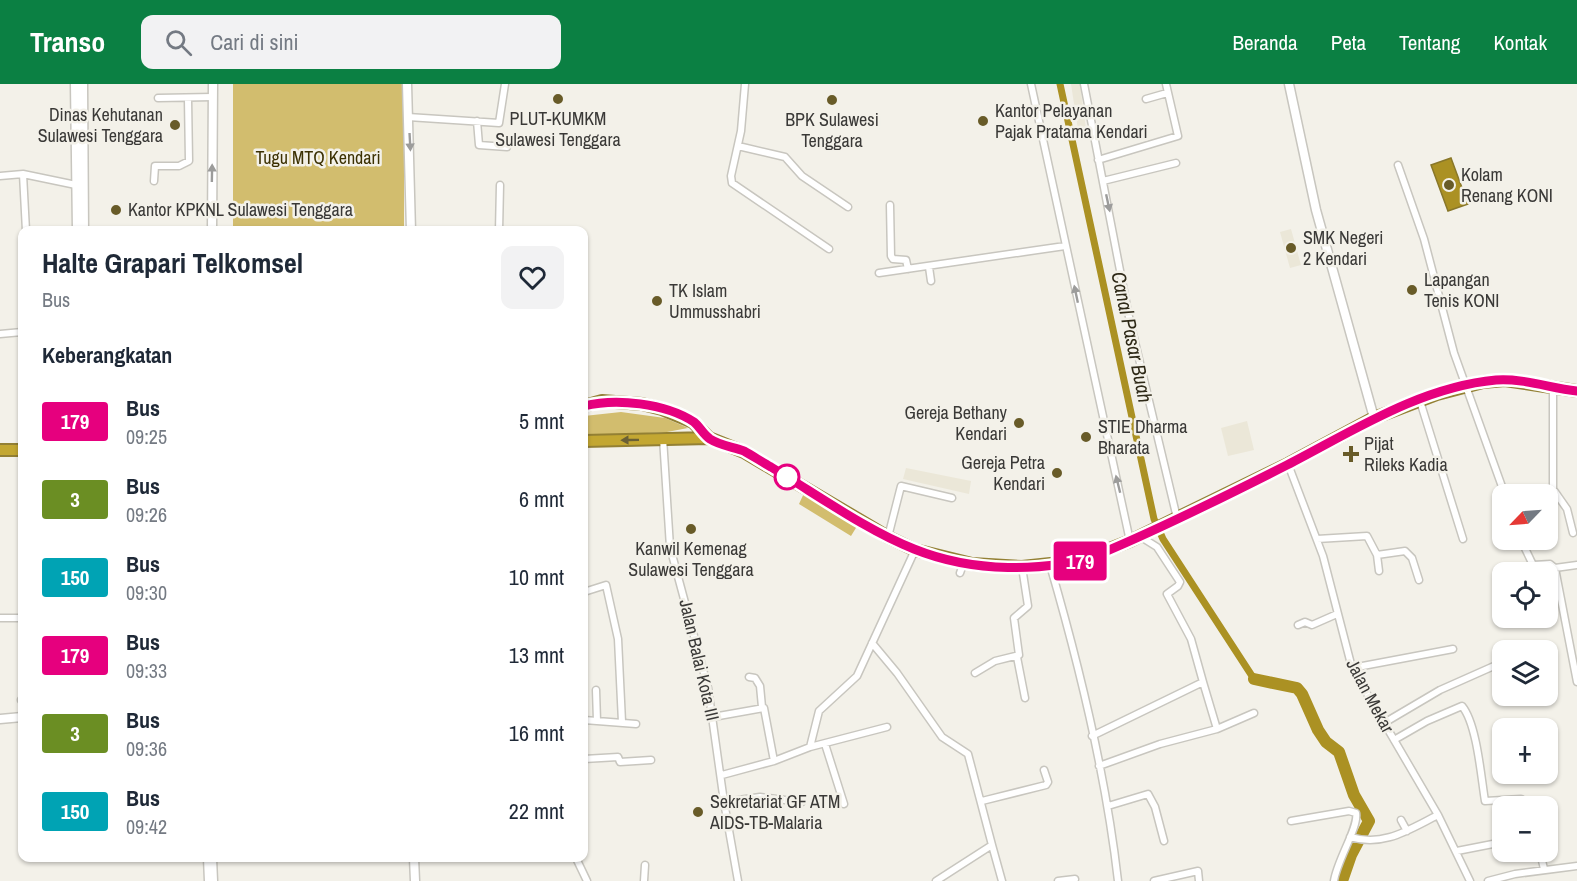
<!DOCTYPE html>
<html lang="id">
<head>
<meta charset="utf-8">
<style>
  :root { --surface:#fff; --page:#f2f2f3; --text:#1f2937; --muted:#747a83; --accent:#0b8043 }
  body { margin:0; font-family:"Archivo Narrow",sans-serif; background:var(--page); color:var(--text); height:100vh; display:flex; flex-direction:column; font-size:22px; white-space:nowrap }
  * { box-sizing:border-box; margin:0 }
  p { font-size:20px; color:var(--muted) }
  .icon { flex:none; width:33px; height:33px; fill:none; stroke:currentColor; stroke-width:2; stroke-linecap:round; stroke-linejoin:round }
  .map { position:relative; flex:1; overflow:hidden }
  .drawer { position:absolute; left:18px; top:142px; width:570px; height:636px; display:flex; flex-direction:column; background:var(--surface); border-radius:12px; box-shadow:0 2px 4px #0004 }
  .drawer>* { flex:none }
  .badge { padding:0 12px; border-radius:4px; font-size:21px; line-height:39px }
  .needle { width:39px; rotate:245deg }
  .fabs { position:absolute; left:1492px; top:400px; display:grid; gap:12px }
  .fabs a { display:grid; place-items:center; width:66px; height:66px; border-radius:12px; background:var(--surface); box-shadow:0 2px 4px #0004; font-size:30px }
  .map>.badge { position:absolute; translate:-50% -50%; box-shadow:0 0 0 3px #fff }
  h2 { padding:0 24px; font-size:22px; line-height:54px }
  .round { display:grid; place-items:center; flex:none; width:63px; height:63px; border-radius:12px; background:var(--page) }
  .head { display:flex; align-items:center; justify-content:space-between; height:102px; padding:0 24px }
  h1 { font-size:28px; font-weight:700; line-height:45px }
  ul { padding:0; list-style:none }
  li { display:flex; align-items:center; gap:18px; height:78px; padding:0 24px }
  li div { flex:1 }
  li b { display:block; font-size:22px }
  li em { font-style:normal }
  li .badge { min-width:66px; font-weight:700; text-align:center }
  header { display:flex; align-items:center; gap:36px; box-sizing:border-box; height:84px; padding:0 30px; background:var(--accent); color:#fff }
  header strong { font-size:28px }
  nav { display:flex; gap:33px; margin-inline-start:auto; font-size:21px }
  .search { width:420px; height:54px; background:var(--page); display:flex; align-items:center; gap:15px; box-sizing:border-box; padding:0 21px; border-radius:12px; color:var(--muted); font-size:22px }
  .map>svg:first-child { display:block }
  .built { fill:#ebe7d8 }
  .green { fill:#d2bd6e }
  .water { fill:#ab9123; stroke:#897729; stroke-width:1.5 }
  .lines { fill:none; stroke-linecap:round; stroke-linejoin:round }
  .canal { stroke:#ab9123; stroke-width:7 }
  .river { stroke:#ab9123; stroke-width:12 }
  .street-casing { stroke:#c8c6bf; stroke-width:9 }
  .secondary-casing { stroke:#c8c6bf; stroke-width:11 }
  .highway-casing { stroke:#938034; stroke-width:14 }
  .street { stroke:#fff; stroke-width:6 }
  .secondary { stroke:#fff; stroke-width:8 }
  .highway { stroke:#c3a732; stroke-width:10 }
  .oneway { fill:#9c9c9b }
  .oneway2 { fill:#6a6035 }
  .line-casing { stroke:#fff; stroke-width:14 }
  .line { stroke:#e6007e; stroke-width:9 }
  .poi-dot { fill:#685b28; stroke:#f3f1e9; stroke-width:2 }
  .stop-dot { fill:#fff; stroke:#e6007e; stroke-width:3 }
  .labels { text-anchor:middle; stroke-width:5; stroke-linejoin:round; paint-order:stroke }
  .poi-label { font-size:18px; fill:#3a3937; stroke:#f3f1e9; text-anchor:start }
  .park-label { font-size:18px; fill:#3c3103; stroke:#f3f1e9 }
  .street-label { font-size:18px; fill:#3a3937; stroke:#f3f1e9 }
  .water-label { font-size:20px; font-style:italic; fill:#2e2917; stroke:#f3f1e9 }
</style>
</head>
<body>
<header>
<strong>Transo</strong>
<div class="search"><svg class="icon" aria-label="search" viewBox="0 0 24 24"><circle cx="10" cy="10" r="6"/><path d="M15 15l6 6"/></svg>Cari di sini</div>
<nav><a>Beranda</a><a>Peta</a><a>Tentang</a><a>Kontak</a></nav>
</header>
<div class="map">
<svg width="1577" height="797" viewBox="0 0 1577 797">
  <rect width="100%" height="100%" fill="#f3f1e9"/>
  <path class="built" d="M1071,0H1080L1086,45L1078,46Z
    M1291,145L1301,181L1290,184L1280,148Z
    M1247,337L1254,366L1228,372L1221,344Z
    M906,384L971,397L969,410L903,395Z"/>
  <path class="green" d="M233,0H404V147H233Z
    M621,328L665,334L688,344L667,348L584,352V332Z
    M805,407L859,439L851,452L799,420Z"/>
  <path class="water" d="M1451,74L1468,120L1448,127L1431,81Z"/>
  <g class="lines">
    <path class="canal" d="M1060,0L1154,435L1163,455L1254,595"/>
    <path class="river" d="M1254,595L1297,604L1302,610L1318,646L1326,658L1339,668L1354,711L1369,737L1351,771L1342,797"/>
    <defs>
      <path id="street" d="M745,0L741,47L731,92L732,99L829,165
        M1031,0L1130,457
        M1084,0L1129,233L1177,434
        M158,14L213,13
        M1146,15L1167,9
        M408,33L499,39L505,0
        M477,37L479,61L507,63
        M738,62L785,73L802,92L848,123
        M1098,76L1178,52L1166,0
        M1398,81L1424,155L1454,269L1505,411
        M23,90L26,147
        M0,92L23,90L76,101
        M154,97L155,82H179L189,77L188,15
        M1103,97L1176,79
        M890,121L891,172L893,175L906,176L908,185
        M499,147L500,101
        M929,183L931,197
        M879,189L1065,162
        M0,250L22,248
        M1553,304V405L1567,425L1573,449
        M1420,317L1463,455
        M663,354L670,463L708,604L724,718L738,797
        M1288,380L1323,472L1352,584L1438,731L1470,797
        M888,453L901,402L952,414
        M1141,453L1157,463L1180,498L1178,502L1167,510L1191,555L1203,598
        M1317,455L1367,452L1377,471L1405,467L1412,474L1419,496
        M1521,456L1533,481L1550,480L1555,484L1577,598
        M1377,471L1379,487
        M1050,481C1080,584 1106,691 1118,797
        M1555,484L1577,481
        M960,489L964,478
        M584,508L606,501L618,555L622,638
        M0,534H22
        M1298,541L1305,538L1312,541L1337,530
        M872,559L897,589L942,653L968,670L992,761L936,797
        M1017,573L1025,614
        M1352,584L1453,565
        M975,589L995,577L1019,571L1014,534L1028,522L1022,483
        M749,593L755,594L760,602L762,623
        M596,606L597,637
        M21,616H22
        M713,633L764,624L774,677
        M584,636L636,640
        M1384,639L1440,606L1503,578
        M1217,645L1254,629
        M1092,652L1203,598L1217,645L1160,660L1099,682
        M1394,656L1427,637L1462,622C1477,640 1481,693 1485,717L1521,715L1528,719L1529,723
        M825,660L844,720
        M810,663L887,643
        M584,675L618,673L620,678L651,676
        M722,691L774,677L810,663L819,627L857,592L915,466
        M982,717L1046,701L1048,698L1044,686
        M724,718L760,713L802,718
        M1108,722L1148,710L1155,723L1164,757
        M1401,736L1407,747
        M1291,737L1349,727L1356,729C1359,743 1337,776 1334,797
        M1350,753C1384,763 1408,746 1438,731
        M992,761L1002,797
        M1457,767L1503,758
        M1540,768L1544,785
        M207,774L208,797
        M213,774L214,797
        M576,774L587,797
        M644,797L645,781
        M1058,797L1075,795
        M1154,797L1198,787L1199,797
        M1488,797L1515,790L1577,782"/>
      <path id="secondary" d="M75,0L77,147
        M83,0L84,147
        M407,0L411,147
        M1289,0L1316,126L1374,334
        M212,147L213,0
        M0,635L22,633
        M414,774L415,797"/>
      <path id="highway" d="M584,322L602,317L642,320L662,325L693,338L709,354L744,368L888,453L915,466L972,480L1022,483L1079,477L1130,457L1288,380L1374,334L1437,310L1483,298L1505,296L1577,307
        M584,357L709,354
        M0,366H22"/>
    </defs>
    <use href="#street" class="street-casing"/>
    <use href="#secondary" class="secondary-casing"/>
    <use href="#highway" class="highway-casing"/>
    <use href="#street" class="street"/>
    <use href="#secondary" class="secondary"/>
    <use href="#highway" class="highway"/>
  </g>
  <defs><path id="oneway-solid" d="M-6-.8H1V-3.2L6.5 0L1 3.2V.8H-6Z" transform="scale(1.5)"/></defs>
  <g class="oneway">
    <use href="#oneway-solid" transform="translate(410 58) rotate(87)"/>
    <use href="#oneway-solid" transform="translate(212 89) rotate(-89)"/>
    <use href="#oneway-solid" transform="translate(1108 119) rotate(78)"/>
    <use href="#oneway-solid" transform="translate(1076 210) rotate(-102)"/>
    <use href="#oneway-solid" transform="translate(1118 400) rotate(-104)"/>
  </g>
  <use class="oneway2" href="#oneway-solid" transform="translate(630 356) rotate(179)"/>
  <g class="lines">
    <defs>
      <path id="line" d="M584,322C616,314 665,319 694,338C700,343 703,350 710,355C719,361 733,363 744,367C753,372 762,378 771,383C816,410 866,446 914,465C971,488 1045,490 1102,469C1164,443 1226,412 1287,381C1353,347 1420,303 1496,296C1523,294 1550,304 1577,307"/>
    </defs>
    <use href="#line" class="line-casing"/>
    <use href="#line" class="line"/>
  </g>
  <g class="poi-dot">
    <circle cx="558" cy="15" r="6"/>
    <circle cx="832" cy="16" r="6"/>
    <circle cx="983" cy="37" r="6"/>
    <circle cx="175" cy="41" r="6"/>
    <circle cx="1449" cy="101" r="6"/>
    <circle cx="116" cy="126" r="6"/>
    <circle cx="1291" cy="164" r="6"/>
    <circle cx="1412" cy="206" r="6"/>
    <circle cx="657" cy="217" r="6"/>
    <circle cx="1019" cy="339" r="6"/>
    <circle cx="1086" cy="353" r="6"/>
    <path d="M1348 361h6v6h6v6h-6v6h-6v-6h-6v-6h6z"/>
    <circle cx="1057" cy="389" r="6"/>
    <circle cx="691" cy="445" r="6"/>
    <circle cx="698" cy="728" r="6"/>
  </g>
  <circle class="stop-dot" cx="787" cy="393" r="12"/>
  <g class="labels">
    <g class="poi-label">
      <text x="995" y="33">Kantor Pelayanan<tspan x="995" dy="21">Pajak Pratama Kendari</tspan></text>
      <text x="163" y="37" text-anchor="end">Dinas Kehutanan<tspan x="163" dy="21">Sulawesi Tenggara</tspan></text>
      <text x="558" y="41" text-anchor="middle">PLUT-KUMKM<tspan x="558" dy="21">Sulawesi Tenggara</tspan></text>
      <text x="832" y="42" text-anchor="middle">BPK Sulawesi<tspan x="832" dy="21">Tenggara</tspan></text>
      <text x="1461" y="97">Kolam<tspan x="1461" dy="21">Renang KONI</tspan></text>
      <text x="128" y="132">Kantor KPKNL Sulawesi Tenggara</text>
      <text x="1303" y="160">SMK Negeri<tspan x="1303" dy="21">2 Kendari</tspan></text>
      <text x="1424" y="202">Lapangan<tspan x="1424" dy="21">Tenis KONI</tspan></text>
      <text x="669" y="213">TK Islam<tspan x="669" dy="21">Ummusshabri</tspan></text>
      <text x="1007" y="335" text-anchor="end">Gereja Bethany<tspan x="1007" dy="21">Kendari</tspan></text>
      <text x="1098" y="349">STIE Dharma<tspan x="1098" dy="21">Bharata</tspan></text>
      <text x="1364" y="366">Pijat<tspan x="1364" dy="21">Rileks Kadia</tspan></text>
      <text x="1045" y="385" text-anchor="end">Gereja Petra<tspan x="1045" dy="21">Kendari</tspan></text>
      <text x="691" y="471" text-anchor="middle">Kanwil Kemenag<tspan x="691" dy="21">Sulawesi Tenggara</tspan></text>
      <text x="710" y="724">Sekretariat GF ATM<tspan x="710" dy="21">AIDS-TB-Malaria</tspan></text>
    </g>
    <g class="park-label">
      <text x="318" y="80">Tugu MTQ Kendari</text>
    </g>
    <g class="street-label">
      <text transform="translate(699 576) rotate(77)" y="6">Jalan Balai Kota III</text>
      <text transform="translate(1370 612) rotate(62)" y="6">Jalan Mekar</text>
    </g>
    <g class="water-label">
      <text transform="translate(1132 253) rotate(78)" y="7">Canal Pasar Buah</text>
    </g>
  </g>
</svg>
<div class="fabs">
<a><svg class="needle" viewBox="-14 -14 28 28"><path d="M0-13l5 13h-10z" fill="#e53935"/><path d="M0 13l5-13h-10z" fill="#747a83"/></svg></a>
<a><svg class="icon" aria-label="locate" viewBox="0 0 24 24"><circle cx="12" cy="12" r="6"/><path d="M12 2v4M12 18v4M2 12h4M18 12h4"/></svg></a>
<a><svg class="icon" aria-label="layers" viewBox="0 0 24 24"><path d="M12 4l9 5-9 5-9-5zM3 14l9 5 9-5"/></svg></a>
<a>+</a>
<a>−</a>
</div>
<b class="badge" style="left:1080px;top:477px;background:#e6007e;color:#fff">179</b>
<section class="drawer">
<div class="head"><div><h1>Halte Grapari Telkomsel</h1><p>Bus</p></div><a class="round"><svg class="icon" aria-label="heart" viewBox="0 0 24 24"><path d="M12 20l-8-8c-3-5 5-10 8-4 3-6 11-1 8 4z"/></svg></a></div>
<h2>Keberangkatan</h2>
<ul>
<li><span class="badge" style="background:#e6007e;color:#fff">179</span><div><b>Bus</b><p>09:25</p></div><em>5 mnt</em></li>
<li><span class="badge" style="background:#6b8e23;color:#fff">3</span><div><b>Bus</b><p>09:26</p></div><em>6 mnt</em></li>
<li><span class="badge" style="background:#00a3b4;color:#fff">150</span><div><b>Bus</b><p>09:30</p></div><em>10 mnt</em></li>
<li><span class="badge" style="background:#e6007e;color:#fff">179</span><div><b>Bus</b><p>09:33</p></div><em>13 mnt</em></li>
<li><span class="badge" style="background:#6b8e23;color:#fff">3</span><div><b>Bus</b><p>09:36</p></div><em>16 mnt</em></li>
<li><span class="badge" style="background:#00a3b4;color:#fff">150</span><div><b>Bus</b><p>09:42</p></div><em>22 mnt</em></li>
</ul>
</section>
</div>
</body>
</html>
